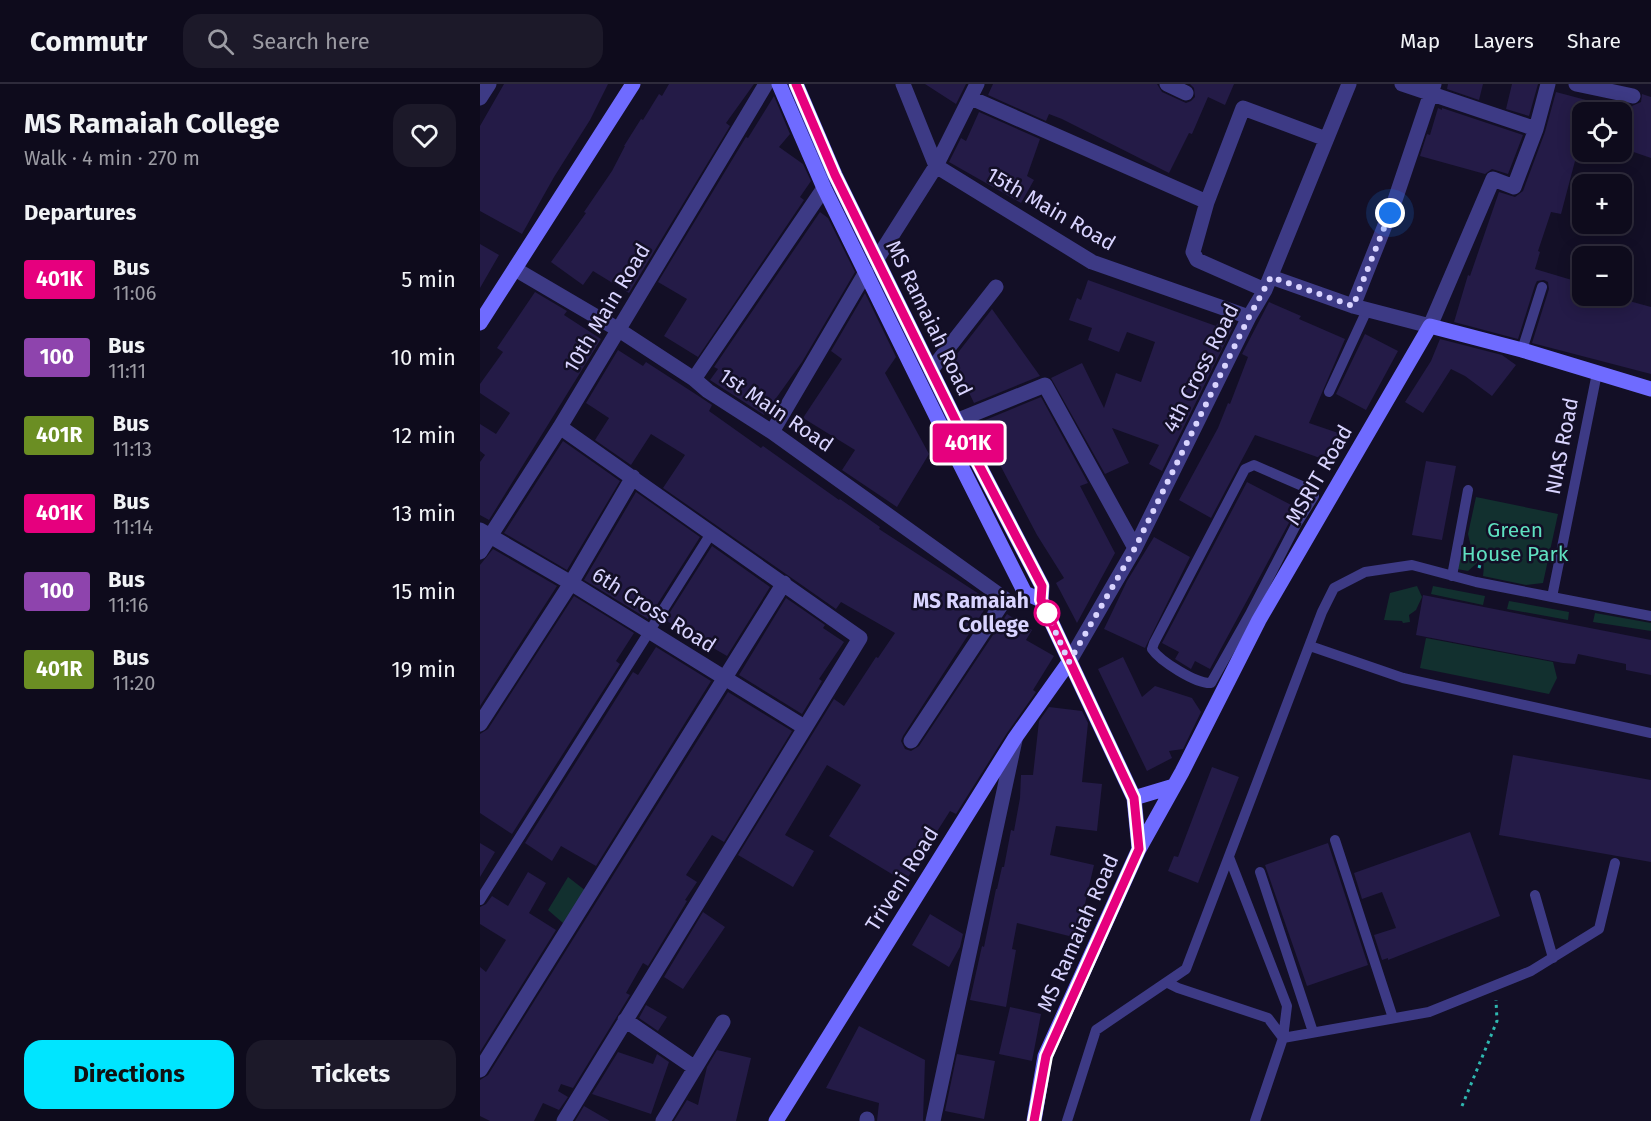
<!DOCTYPE html>
<html lang="en">
<head>
<meta charset="utf-8">
<style>
  :root { --surface:#0e0b1c; --page:#1c1929; --text:#f1f3f6; --muted:#9b9ba3; --line:#2e2b3b; --accent:#00e5ff }
  body { margin:0; font-family:"Fira Sans",sans-serif; background:var(--page); color:var(--text); height:100vh; display:flex; flex-direction:column; font-size:22px; white-space:nowrap }
  * { box-sizing:border-box; margin:0 }
  p { font-size:20px; color:var(--muted) }
  .icon { flex:none; width:33px; height:33px; fill:none; stroke:currentColor; stroke-width:2; stroke-linecap:round; stroke-linejoin:round }
  .map { position:relative; flex:1; overflow:hidden }
  .side { display:flex; flex-direction:column; background:var(--surface); width:480px }
  .side>* { flex:none }
  .badge { padding:0 12px; border-radius:4px; font-size:21px; line-height:39px }
  .tools { position:absolute; left:1092px; top:18px; display:grid; gap:12px }
  .tools a { display:grid; place-items:center; width:60px; height:60px; border-radius:12px; background:var(--surface); box-shadow:0 3px 15px #0003,0 0 0 2px var(--line); font-size:30px }
  .you { position:absolute; width:30px; height:30px; margin:-15px; border:4px solid #fff; border-radius:50%; background:#1a73e8; box-shadow:0 0 0 9px #1a73e833 }
  .map>.badge { position:absolute; translate:-50% -50%; box-shadow:0 0 0 3px #fff }
  h2 { padding:0 24px; font-size:22px; line-height:54px }
  .round { display:grid; place-items:center; flex:none; width:63px; height:63px; border-radius:18px; background:var(--page) }
  .summary { display:flex; align-items:center; justify-content:space-between; height:102px; padding:0 24px }
  h1 { font-size:28px; font-weight:700; line-height:45px }
  .button { display:flex; gap:12px; margin-top:auto; padding:12px 24px }
  .button a { flex:1; height:69px; border-radius:18px; background:var(--accent); color:#111; font-size:24px; font-weight:700; line-height:69px; text-align:center }
  .button a+a { background:var(--page); color:var(--text) }
  ul { padding:0; list-style:none }
  li { display:flex; align-items:center; gap:18px; height:78px; padding:0 24px }
  li div { flex:1 }
  li b { display:block; font-size:22px }
  li em { font-style:normal }
  li .badge { min-width:66px; font-weight:700; text-align:center }
  header { display:flex; align-items:center; gap:36px; box-sizing:border-box; height:84px; padding:0 30px; background:var(--surface); border-bottom:2px solid var(--line) }
  header strong { font-size:28px }
  nav { display:flex; gap:33px; margin-inline-start:auto; font-size:21px }
  .search { width:420px; height:54px; background:var(--page); display:flex; align-items:center; gap:15px; box-sizing:border-box; padding:0 21px; border-radius:18px; color:var(--muted); font-size:22px }
  main { display:flex; flex:1; min-height:0 }
  .map>svg:first-child { display:block }
  .green { fill:#12302f }
  .building { fill:#241b47 }
  .lines { fill:none; stroke-linecap:round; stroke-linejoin:round }
  .path { stroke:#2fb8b0; stroke-width:3; stroke-dasharray:3 4.5; stroke-linecap:butt }
  .lane { stroke:#3d3a85; stroke-width:10 }
  .street { stroke:#3d3a85; stroke-width:15 }
  .secondary { stroke:#6f6bff; stroke-width:15 }
  .line-casing { stroke:#fff; stroke-width:14 }
  .line { stroke:#e6007e; stroke-width:9 }
  .walk { stroke:#d9d4ff; stroke-width:6; stroke-dasharray:0 10.8 }
  .stop-dot { fill:#fff; stroke:#e6007e; stroke-width:3 }
  .labels { text-anchor:middle; stroke-width:5; stroke-linejoin:round; paint-order:stroke }
  .street-label { font-size:21px; fill:#d9d4ff; stroke:#130f26 }
  .park-label { font-size:21px; fill:#5fe0c0; stroke:#130f26 }
  .stop-label { font-size:21px; font-weight:bold; fill:#d9d4ff; stroke:#130f26; text-anchor:end }
</style>
</head>
<body>
<header>
<strong>Commutr</strong>
<div class="search"><svg class="icon" aria-label="search" viewBox="0 0 24 24"><circle cx="10" cy="10" r="6"/><path d="M15 15l6 6"/></svg>Search here</div>
<nav><a>Map</a><a>Layers</a><a>Share</a></nav>
</header>
<main>
<section class="side">
<div class="summary"><div><h1>MS Ramaiah College</h1><p>Walk · 4 min · 270 m</p></div><a class="round"><svg class="icon" aria-label="heart" viewBox="0 0 24 24"><path d="M12 20l-8-8c-3-5 5-10 8-4 3-6 11-1 8 4z"/></svg></a></div>
<h2>Departures</h2>
<ul>
<li><span class="badge" style="background:#e6007e;color:#fff">401K</span><div><b>Bus</b><p>11:06</p></div><em>5 min</em></li>
<li><span class="badge" style="background:#8e44ad;color:#fff">100</span><div><b>Bus</b><p>11:11</p></div><em>10 min</em></li>
<li><span class="badge" style="background:#6b8e23;color:#fff">401R</span><div><b>Bus</b><p>11:13</p></div><em>12 min</em></li>
<li><span class="badge" style="background:#e6007e;color:#fff">401K</span><div><b>Bus</b><p>11:14</p></div><em>13 min</em></li>
<li><span class="badge" style="background:#8e44ad;color:#fff">100</span><div><b>Bus</b><p>11:16</p></div><em>15 min</em></li>
<li><span class="badge" style="background:#6b8e23;color:#fff">401R</span><div><b>Bus</b><p>11:20</p></div><em>19 min</em></li>
</ul>
<div class="button"><a>Directions</a><a>Tickets</a></div>
</section>
<div class="map">
<svg width="1171" height="1037" viewBox="0 0 1171 1037">
  <rect width="100%" height="100%" fill="#130f26"/>
  <path class="green" d="M996,413L1078,430L1063,499L1046,501L1003,492C1005,477 1003,470 991,463L988,450Z
    M981,465L995,467L1000,474L996,480L988,487L977,485Z
    M937,502L942,513L936,526L929,531L930,538L923,539L922,537L904,536L910,509Z
    M953,502L1005,512L1003,521L951,510Z
    M1029,517L1089,528L1088,536L1027,525Z
    M1115,529L1171,539V547L1113,538Z
    M946,554L1073,578L1077,594L1069,610L940,584Z
    M88,793L106,807L83,839L68,826Z"/>
  <path class="building" d="M24,0H128L110,36L74,93L42,150L0,127V42Z
    M189,0H274L246,39L250,42L149,209L113,187L103,201L71,178L106,129L104,128L132,87L145,62H144L161,35L163,36L179,10L182,12Z
    M445,0H486L476,20Z
    M513,0H677L682,8L706,19L711,17L715,13L714,4L710,0H754L745,21L728,13L712,50L709,49L689,89L582,35L569,30L566,37L508,11Z
    M968,0H1003L999,16L967,5Z
    M1032,0H1058L1049,32L1026,25Z
    M1076,8L1136,24V28H1102V79L1095,77L1081,130L1071,128L1058,167L1060,168L1055,185L1102,199V212H1131L1171,223V290L1052,259L1069,205L1068,198L1064,196L1057,197L1055,201L1038,255L974,238L988,191L990,192L1019,108L1035,113L1043,107L1065,48Z
    M1162,10L1171,13V74L1142,64V53L1152,22L1161,18Z
    M294,12L310,50L299,63L323,80L331,97L320,113L324,116L218,273L184,252L207,215L178,198L266,53L268,54Z
    M958,24L962,26V24L1043,51L1028,90L1012,85L1005,90L940,72L947,50L950,51Z
    M499,28L560,55L547,92L554,96L541,119L469,78L481,54L486,57Z
    M340,128L348,134L375,188L322,278L284,331L230,296L238,285L234,283Z
    M0,160L19,171L0,204Z
    M608,196L736,242L741,233L755,239L682,387L669,380L679,361L632,344L649,379L625,390L571,294L602,279L624,324L636,289L661,298L675,258L647,248L639,268L608,256L612,244L589,236L597,214L601,216Z
    M55,208L87,227L84,231L121,255L9,436L0,431V378L5,371L0,367V340L16,350L30,329L0,309V300L23,268L17,264Z
    M385,209L416,273L405,289L449,370L417,423L362,386L375,366L323,334L362,275L351,267Z
    M789,218L821,232L819,235L865,255L829,339L864,351L854,379L775,351L731,434L699,416L738,344L748,319L750,320L768,273L762,270Z
    M512,225L560,292L494,319L473,275Z
    M885,250L918,267L886,326L856,310Z
    M960,255L1022,271L1036,281L1012,312L985,292L971,285L943,329L925,318L951,277Z
    M138,266L163,282L166,278L217,311L232,321L229,327L281,364L283,362L359,416L360,415L400,443L399,445L510,517L423,652L421,657L425,665L431,667L439,662L527,530L552,546L546,556L574,572L553,606L556,608L527,649L476,730L470,727L425,798L349,752L381,701L347,681L305,751L334,767L313,803L258,771L354,615L364,622L396,573L398,574L415,549L361,518L356,525L183,404L205,371L171,350L151,381L115,356L129,334L106,319Z
    M561,313L608,399L600,402L635,469L597,539L576,499L584,494L557,451L498,339Z
    M83,357L140,397L87,486L24,449Z
    M946,377L976,382L962,456L932,451Z
    M767,398L817,424L730,585L715,577L711,585L695,575L699,568L682,559Z
    M156,408L220,453L168,535L104,496Z
    M674,453L710,473L665,564L624,545L647,497Z
    M232,462L290,503L247,572L185,536Z
    M13,465L77,502L0,622V481Z
    M943,511L1171,556V591L1146,586V580L1098,570L1095,580L1083,579L936,551Z
    M94,512L154,549L136,577L140,580L32,750L0,729V650L8,645Z
    M306,514L345,541L343,544L364,558L339,595L342,597L322,630L259,591Z
    M176,563L231,597L116,782L81,762L72,777L45,759L153,588L158,591Z
    M643,573L662,613L675,602L712,614L721,628L703,665L689,667L692,674L667,687L618,585Z
    M248,608L312,647L244,758L232,751L206,791L217,798L205,816L207,817L168,882L163,879L146,909L150,911L93,1004L81,1000L78,1007L88,1013L79,1026L63,1019L54,1037H10L0,1032V996L8,991Z
    M569,623L602,627L608,639L602,698L622,700L617,747L576,742L570,771L614,781L597,854L537,839L532,865L536,866L526,923L490,916L502,862L504,863L516,805H517L522,783H524L531,746L534,747L540,714L541,691H553L559,637Z
    M1033,671L1171,696V778L1019,751Z
    M732,683L759,693L718,799L688,787L694,772L698,773Z
    M990,748L1020,832L908,876V874L902,876L894,851L916,844L902,808L882,815L874,789Z
    M0,759L15,768L0,793Z
    M848,759L888,881L827,902L785,781Z
    M48,788L66,799L49,829L76,846L0,968V883L6,888L26,856L0,840V823L6,820L12,812L28,822Z
    M223,828L245,843L203,905L184,893Z
    M450,830L483,850L480,863L469,883L432,861Z
    M166,921L187,933L178,947L159,934Z
    M530,923L561,930L552,977L519,970Z
    M379,942L445,976L443,1037H397L399,1019L346,1004Z
    M237,966L271,974L256,1037H194L207,1016L218,1021L227,983Z
    M138,968L173,980L177,970L189,978L171,1030L112,1010Z
    M477,970L515,977L504,1035L465,1027Z
    M104,1022L130,1037H95Z"/>
  <g class="lines">
    <path class="path" d="M999,484L1001,477
      M982,1022L1017,937L1016,916"/>
    <path class="lane" d="M1042,266L1062,203
      M849,308L887,226
      M972,492L988,406
      M1072,513L1171,532
      M770,530L817,439L834,412L829,405L774,381L765,385L674,559L672,565C680,577 716,600 731,599L770,530L779,536
      M830,562L923,594L1171,649
      M855,756L913,934
      M749,773L807,922L803,954L949,928L1051,887L1119,845L1135,779
      M780,788L833,948
      M1055,811L1073,874
      M0,816L232,448
      M688,899L698,904L788,934L803,954L775,1037
      M587,1037L616,946L706,885L842,528L854,504L885,488L932,481L996,498L1072,513L1117,289"/>
    <path class="street" d="M423,0L456,82
      M687,0L706,9
      M922,0L1056,45
      M1096,0L1153,12
      M0,14L9,0
      M491,14L727,118
      M456,82L612,178L769,233
      M397,175L456,82L497,0
      M35,185L139,246L214,295L228,307L292,348L525,515
      M791,193L873,222L950,242L1013,95L1034,103L1056,45L1068,0
      M785,206L717,176L713,168L727,118L763,24L846,55
      M873,222L915,116L954,0
      M451,286L516,203
      M214,295L344,104
      M476,337L565,301L655,464
      M80,343L380,554L84,1037
      M292,348L386,188
      M0,446L91,499L324,643
      M0,468L80,343L286,0
      M589,578L655,464L769,233L785,206L869,0
      M0,640L91,499L153,393
      M431,657L525,515
      M145,936L215,984
      M0,986L304,499
      M183,1037L243,938
      M387,1037V1035
      M453,1037L535,656"/>
    <path class="secondary" d="M299,0L344,104L462,344L545,509L561,516
      M316,0L355,91L476,337L562,502L561,516L654,714L659,764
      M0,239L153,0
      M654,714L694,702
      M296,1037L535,654L589,578
      M554,1037L565,972L659,765L702,688L779,536L950,242L1042,266L1171,305"/>
  </g>
  <g class="lines">
    <defs>
      <path id="line" d="M316,0L355,91L476,337L562,502L561,516L654,714L659,765L566,972L554,1037"/>
    </defs>
    <use href="#line" class="line-casing"/>
    <use href="#line" class="line"/>
    <path class="walk" d="M567,529L589,578L655,464L769,233L791,193L873,222L910,129"/>
  </g>
  <circle class="stop-dot" cx="567" cy="529" r="12"/>
  <g class="labels">
    <g class="street-label">
      <text transform="translate(571 125) rotate(30)" y="7">15th Main Road</text>
      <text transform="translate(127 224) rotate(-59)" y="7">10th Main Road</text>
      <text transform="translate(449 234) rotate(64)" y="7">MS Ramaiah Road</text>
      <text transform="translate(721 284) rotate(-63)" y="7">4th Cross Road</text>
      <text transform="translate(296 326) rotate(34)" y="7">1st Main Road</text>
      <text transform="translate(1082 362) rotate(-79)" y="7">NIAS Road</text>
      <text transform="translate(839 391) rotate(-60)" y="7">MSRIT Road</text>
      <text transform="translate(174 526) rotate(32)" y="7">6th Cross Road</text>
      <text transform="translate(422 795) rotate(-58)" y="7">Triveni Road</text>
      <text transform="translate(598 849) rotate(-66)" y="7">MS Ramaiah Road</text>
    </g>
    <g class="park-label">
      <text x="1035" y="453">Green<tspan x="1035" dy="24">House Park</tspan></text>
    </g>
    <g class="stop-label">
      <text x="549" y="524">MS Ramaiah<tspan x="549" dy="24">College</tspan></text>
    </g>
  </g>
</svg>
<div class="tools">
<a><svg class="icon" aria-label="locate" viewBox="0 0 24 24"><circle cx="12" cy="12" r="6"/><path d="M12 2v4M12 18v4M2 12h4M18 12h4"/></svg></a>
<a>+</a>
<a>−</a>
</div>
<div class="you" style="left:910px;top:129px"></div>
<b class="badge" style="left:488px;top:359px;background:#e6007e;color:#fff">401K</b>
</div>
</main>
</body>
</html>
